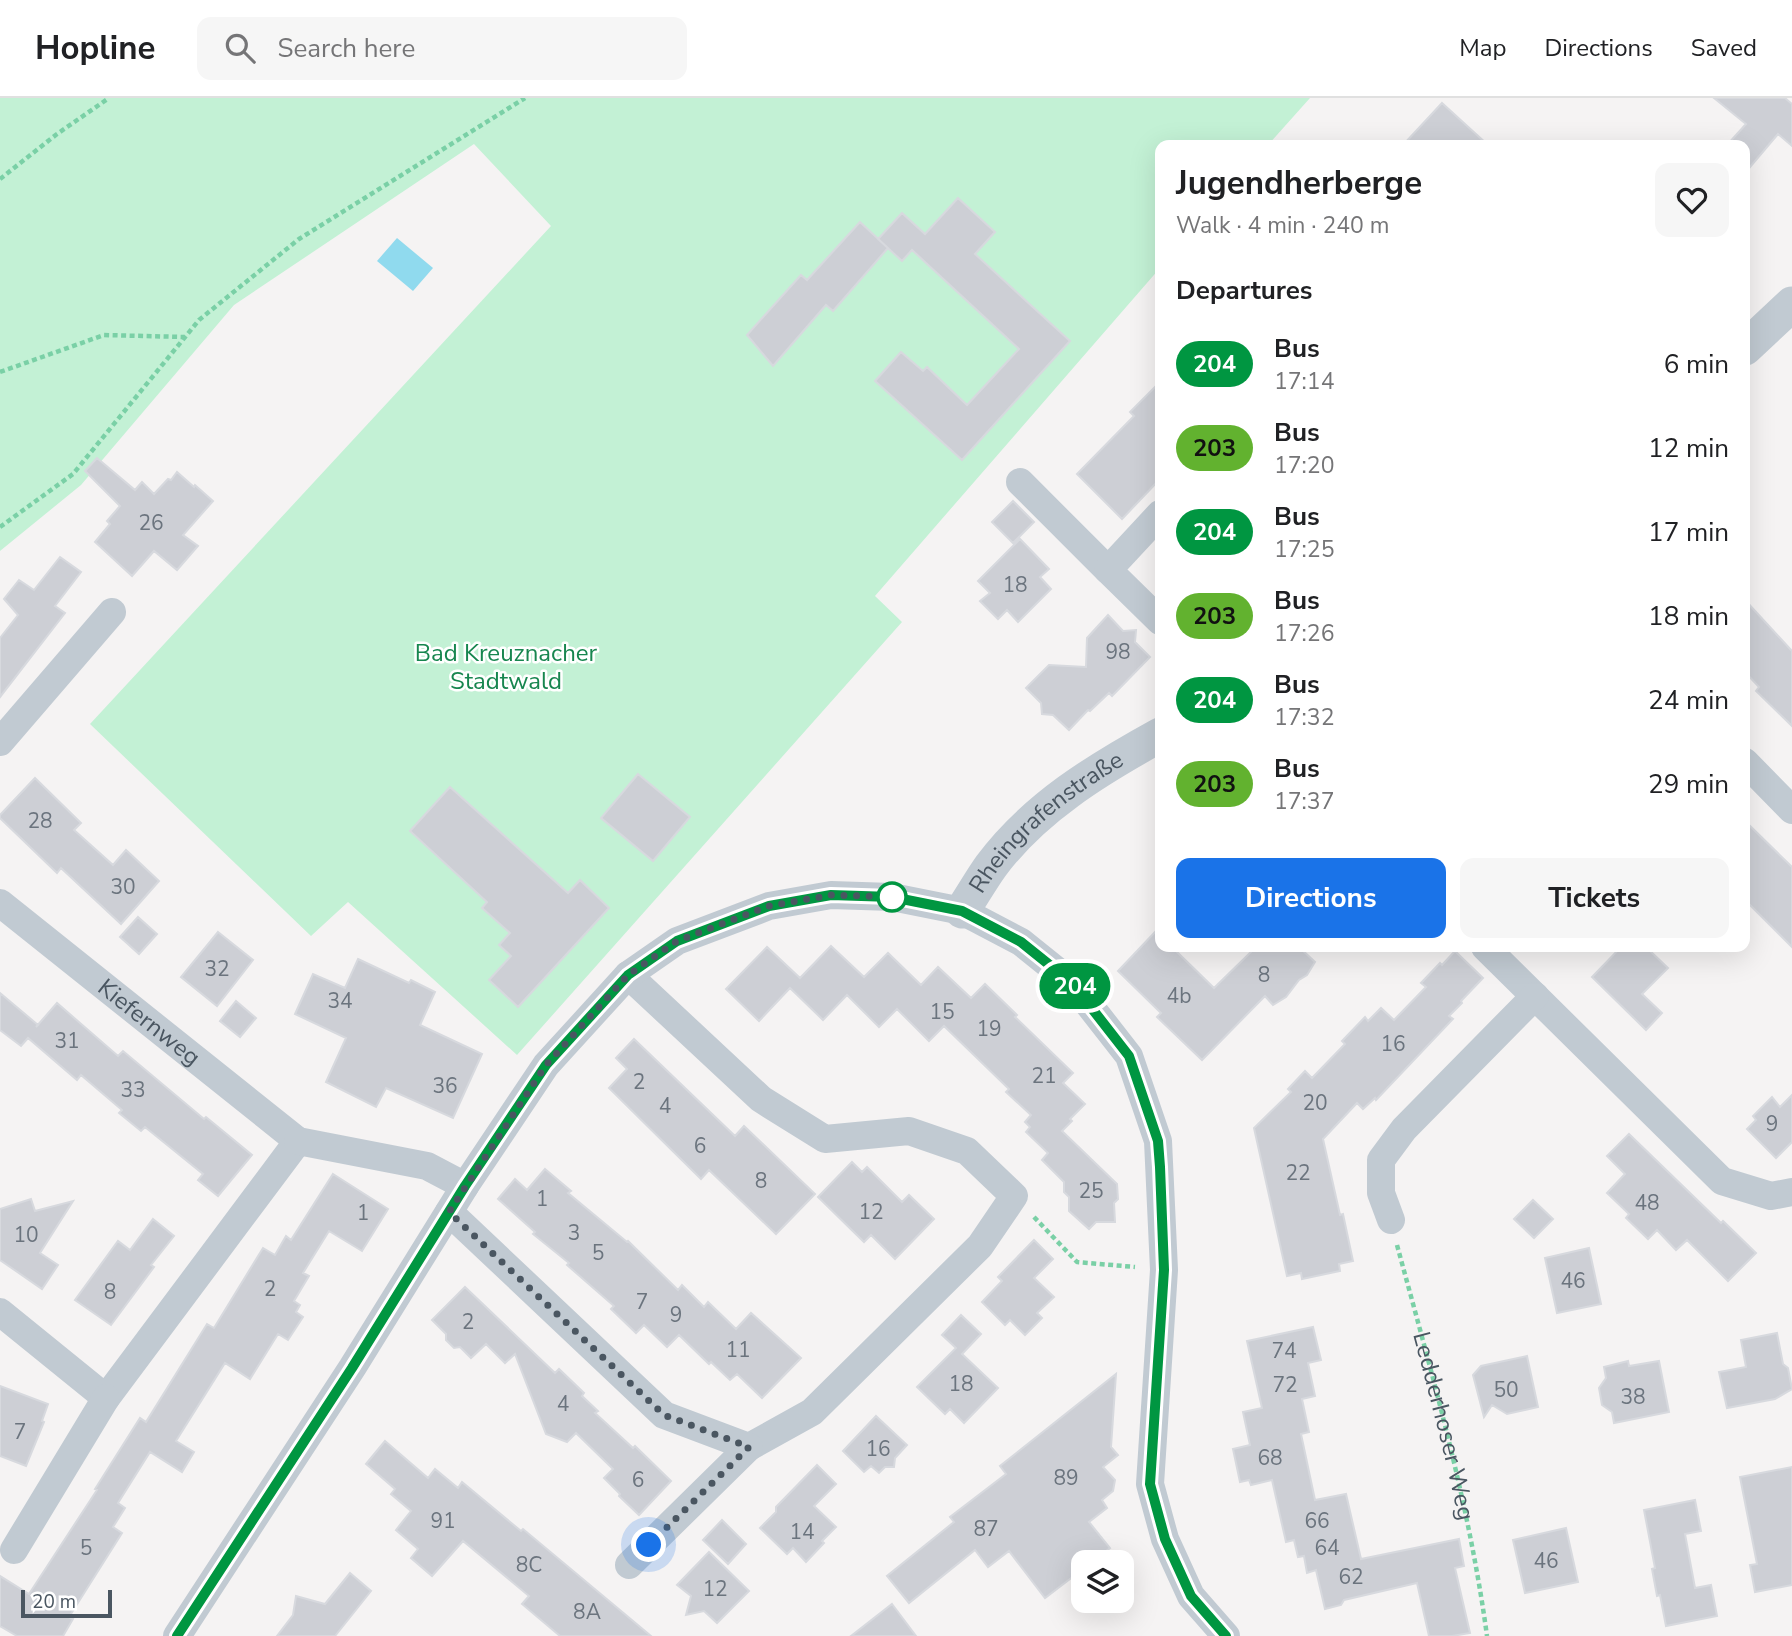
<!DOCTYPE html>
<html lang="en">
<head>
<meta charset="utf-8">
<style>
  :root { --surface:#fff; --page:#f6f6f6; --text:#202124; --muted:#757577; --line:#e0e0e0; --accent:#1a73e8 }
  body { margin:0; font-family:"Nunito Sans",sans-serif; background:var(--page); color:var(--text); height:100vh; display:flex; flex-direction:column; font-size:26px; white-space:nowrap }
  * { box-sizing:border-box; margin:0 }
  p { font-size:23px; color:var(--muted) }
  .icon { flex:none; width:38px; height:38px; fill:none; stroke:currentColor; stroke-width:2; stroke-linecap:round; stroke-linejoin:round }
  .map { position:relative; flex:1; overflow:hidden }
  .panel { position:absolute; left:1155px; top:42px; width:595px; height:812px; display:flex; flex-direction:column; background:var(--surface); border-radius:14px; box-shadow:0 7px 28px #0002 }
  .panel>* { flex:none }
  .badge { padding:0 14px; border-radius:23px; font-size:24px; line-height:46px }
  .fabs { position:absolute; left:1071px; top:1452px; display:grid; gap:14px }
  .fabs a { display:grid; place-items:center; width:63px; height:63px; border-radius:14px; background:var(--surface); box-shadow:0 7px 28px #0002; font-size:35px }
  .scale { position:absolute; left:21px; bottom:18px; width:91px; box-sizing:border-box; padding-left:7px; border:4px solid #4a5661; border-top:0; font-size:19px; line-height:24px; white-space:nowrap; color:#4a5661; -webkit-text-stroke:5px #fff; paint-order:stroke }
  .you { position:absolute; width:35px; height:35px; margin:-18px; border:5px solid #fff; border-radius:50%; background:#1a73e8; box-shadow:0 0 0 10px #1a73e833 }
  .map>.badge { position:absolute; translate:-50% -50%; box-shadow:0 0 0 4px #fff }
  h2 { padding:0 21px; font-size:26px; line-height:63px }
  .round { display:grid; place-items:center; flex:none; width:74px; height:74px; border-radius:14px; background:var(--page) }
  .head { display:flex; align-items:center; justify-content:space-between; height:119px; padding:0 21px }
  h1 { font-size:33px; font-weight:700; line-height:52px }
  .action { display:flex; gap:14px; margin-top:auto; padding:14px 21px }
  .action a { flex:1; height:80px; border-radius:14px; background:var(--accent); color:#fff; font-size:28px; font-weight:700; line-height:80px; text-align:center }
  .action a+a { background:var(--page); color:var(--text) }
  ul { padding:0; list-style:none }
  li { display:flex; align-items:center; gap:21px; height:84px; padding:0 21px }
  li div { flex:1 }
  li b { display:block; font-size:26px }
  li em { font-style:normal }
  li .badge { min-width:77px; font-weight:700; text-align:center }
  header { display:flex; align-items:center; gap:42px; box-sizing:border-box; height:98px; padding:0 35px; background:var(--surface); border-bottom:2px solid var(--line) }
  header strong { font-size:33px }
  nav { display:flex; gap:38px; margin-inline-start:auto; font-size:24px }
  .search { width:490px; height:63px; background:var(--page); display:flex; align-items:center; gap:18px; box-sizing:border-box; padding:0 24px; border-radius:14px; color:var(--muted); font-size:26px }
  .map>svg:first-child { display:block }
  .green { fill:#c3f1d5 }
  .water { fill:#90daee }
  .building { fill:#cdcfd5; stroke:#d7d9de; stroke-width:2 }
  .lines { fill:none; stroke-linecap:round; stroke-linejoin:round }
  .path { stroke:#7ad0a6; stroke-width:4.5; stroke-dasharray:5 3.5; stroke-linecap:butt }
  .minor { stroke:#c1cad2; stroke-width:28 }
  .tertiary { stroke:#c1cad2; stroke-width:35 }
  .line-casing { stroke:#fff; stroke-width:16 }
  .line { stroke:#009641; stroke-width:10 }
  .walk { stroke:#4a5661; stroke-width:7; stroke-dasharray:0 12.6 }
  .stop-dot { fill:#fff; stroke:#009641; stroke-width:3.5 }
  .labels { text-anchor:middle; stroke-width:5; stroke-linejoin:round; paint-order:stroke }
  .number-label { font-size:21px; fill:#6b747e }
  .park-label { font-size:24px; fill:#17864f; stroke:#fff }
  .street-label { font-size:24px; fill:#4a5661; stroke:#fff }
</style>
</head>
<body>
<header>
<strong>Hopline</strong>
<div class="search"><svg class="icon" aria-label="search" viewBox="0 0 24 24"><circle cx="10" cy="10" r="6"/><path d="M15 15l6 6"/></svg>Search here</div>
<nav><a>Map</a><a>Directions</a><a>Saved</a></nav>
</header>
<div class="map">
<svg width="1792" height="1538" viewBox="0 0 1792 1538">
  <rect width="100%" height="100%" fill="#f5f3f3"/>
  <path class="green" d="M0,0H1310L1268,47H1160V170L875,498L902,524L517,957L348,804L311,838L90,626L551,128L474,46L234,207L81,387L0,453Z"/>
  <path class="water" d="M397,140L433,170L413,193L377,163Z"/>
  <path class="building" d="M1714,0H1785L1792,6V48L1778,36L1745,75V47H1727L1746,26Z
    M1442,5L1488,47H1403Z
    M958,100L995,134L975,156L1070,243L962,362L875,283L901,254L923,273L927,269L967,307L1019,251L912,152L902,163L878,141L902,115L925,136Z
    M860,124L888,150L833,213L826,207L773,268L747,237L801,177L807,182Z
    M1160,284V381L1122,421L1077,376L1134,318L1130,314Z
    M97,360L135,392L142,384L154,396L168,381L171,382L177,374L194,389L195,387L213,403L183,437L198,448L177,472L154,453L132,478L95,444L110,426L107,423L120,408L85,373Z
    M1013,403L1034,424L1013,445L992,424Z
    M1020,441L1049,471L1040,479L1051,491L1018,524L1007,512L998,521L980,503L990,495L978,483Z
    M60,459L81,474L55,508L65,515L0,599V540L18,517L4,501L19,482L34,492Z
    M1745,502L1792,553V628L1756,593L1759,589L1745,574Z
    M1108,517L1123,533L1136,532L1135,544L1150,559L1112,598L1109,595L1090,613L1088,612L1069,632L1053,617L1042,616L1041,605L1026,590L1049,567L1086,569L1087,540Z
    M638,676L690,719L653,763L601,720Z
    M35,680L81,725L74,732L113,767L126,752L159,783L121,826L61,770L57,775L0,720V717Z
    M450,689L568,795L580,782L609,810L518,909L489,882L511,858L499,847L510,835L482,810L487,804L410,733Z
    M1745,723L1792,769V849L1745,802Z
    M138,819L157,836L139,856L120,839Z
    M1156,833L1160,837V849H1172L1214,890L1256,849H1299L1315,864L1307,877L1299,882L1286,899L1273,907L1265,898L1202,962L1157,919L1161,915L1118,873Z
    M218,834L253,862L217,908L181,879Z
    M831,848L864,879L888,855L921,887L938,869L971,900L985,886L1017,917L1015,919L1073,975L1063,985L1085,1006L1070,1021L1072,1023L1062,1033L1117,1086L1118,1101L1114,1105L1115,1124H1096L1089,1131L1069,1113V1099L1064,1094V1084L1042,1062L1048,1055L1026,1034L1030,1029L1025,1024L1031,1017L1006,994L1009,991L944,928L929,943L897,911L879,929L847,897L823,922L790,890L759,923L726,891L767,849L800,880Z
    M1621,849H1646L1668,870L1642,896L1662,915L1646,932L1592,879Z
    M1455,853L1483,880L1461,903L1462,905L1449,918L1453,921L1376,1002L1375,1000L1363,1011L1357,1005L1323,1041L1340,1117L1343,1116L1353,1163L1339,1166L1340,1173L1302,1181L1301,1175L1287,1178L1254,1030L1291,994L1288,991L1305,973L1312,980L1345,946L1342,943L1365,919L1368,923L1381,910L1394,922L1426,889L1421,885L1440,865L1442,867Z
    M358,861L409,885L411,882L435,894L420,927L482,956L453,1020L386,990L376,1009L326,984L346,940L295,916L313,876L345,890Z
    M0,895L38,927L36,929L57,905L118,958L123,953L204,1021L206,1019L252,1057L218,1098L198,1082L203,1076L145,1029L141,1033L119,1015L122,1012L81,977L77,982L28,940L21,948L0,932Z
    M236,903L256,920L240,939L220,923Z
    M634,941L735,1038L744,1028L815,1096L776,1136L709,1072L701,1081L609,990L627,971L616,960Z
    M1792,997V1044L1776,1060L1747,1031L1756,1022L1753,1018L1772,999L1780,1009Z
    M1629,1036L1721,1125L1723,1123L1756,1155L1728,1183L1687,1142L1676,1152L1657,1132L1648,1141L1626,1120L1629,1116L1607,1095L1625,1076L1607,1058Z
    M852,1064L862,1074L867,1069L902,1104L909,1097L934,1121L895,1161L871,1137L864,1144L818,1099Z
    M545,1071L571,1093L568,1095L627,1144L628,1143L678,1192L682,1187L704,1209L708,1204L736,1231L751,1215L801,1260L762,1300L737,1276L730,1282L711,1264L709,1266L679,1237L667,1249L644,1227L636,1235L611,1211L614,1208L567,1167L569,1165L533,1136L535,1134L498,1101L515,1081L527,1092Z
    M333,1076L388,1111L362,1153L329,1133L303,1175L309,1178L294,1203L300,1207L296,1214L303,1219L288,1242L278,1236L250,1281L225,1265L176,1343L194,1354L182,1374L150,1354L118,1405L125,1410L113,1429L122,1435L69,1519L73,1521L63,1538H17L0,1528V1478L29,1496L97,1392L95,1391L140,1320L146,1324L207,1226L214,1230L263,1150L275,1157L286,1138L291,1142Z
    M31,1101L35,1113L73,1103L40,1155L58,1167L42,1191L0,1162V1111Z
    M1533,1102L1553,1121L1534,1140L1514,1121Z
    M153,1121L174,1138L151,1167L154,1169L111,1227L75,1202L118,1143L130,1152Z
    M1034,1142L1053,1161L1034,1180L1054,1199L1037,1215L1042,1220L1025,1237L1010,1222L1005,1227L982,1204L1002,1183L998,1179Z
    M1589,1150L1601,1206L1557,1215L1545,1160Z
    M465,1189L555,1275L559,1271L584,1295L582,1298L598,1313L595,1315L633,1350L635,1348L671,1383L639,1417L619,1398L620,1396L604,1380L613,1371L576,1335L567,1344L546,1336L515,1256L505,1265L486,1246L471,1260L460,1249L454,1250L446,1242V1236L432,1222Z
    M961,1217L981,1236L962,1256L998,1290L964,1325L950,1311L945,1316L917,1289L956,1250L942,1237Z
    M1313,1229L1321,1262L1308,1265L1315,1298L1302,1301L1309,1334L1301,1336L1315,1402L1346,1396L1361,1461L1459,1441L1464,1468L1455,1470L1470,1535L1452,1538H1429L1417,1485L1344,1502L1341,1507L1325,1511L1316,1472L1307,1475L1304,1458L1298,1459L1294,1442L1286,1444L1272,1382L1251,1387L1249,1382L1240,1384L1233,1351L1250,1347L1243,1314L1262,1310L1247,1243Z
    M1777,1235L1783,1266L1788,1270L1792,1291L1775,1301L1727,1310L1719,1274L1746,1269L1741,1242Z
    M1527,1258L1538,1309L1507,1316L1492,1307L1484,1319L1473,1277L1481,1268Z
    M1628,1263L1629,1268L1659,1263L1669,1314L1614,1325L1612,1314L1602,1307L1599,1290L1606,1280L1604,1269Z
    M1116,1276L1111,1349L1118,1357L1103,1369L1115,1382L1113,1393L1102,1402L1107,1410L1089,1424L1110,1450L1091,1465H1083V1471L1045,1500L1009,1453L988,1469L975,1452L909,1505L887,1478L954,1424L950,1419L1006,1376L1000,1368Z
    M0,1288L48,1306L42,1323L44,1324L26,1368L0,1358Z
    M876,1318L907,1347L895,1360L894,1369H885L879,1375L871,1368L864,1374L843,1353Z
    M385,1343L428,1380L435,1371L458,1390L462,1384L521,1433L523,1431L651,1538H560L522,1506L529,1498L463,1443L432,1478L411,1460L418,1451L396,1432L411,1413L391,1396L395,1391L366,1366Z
    M817,1367L836,1386L814,1408L836,1429L822,1443L824,1445L806,1464L793,1450L787,1456L760,1430L776,1414V1409Z
    M1792,1369V1487L1755,1494L1750,1467L1757,1466L1740,1379Z
    M1695,1402L1701,1433L1685,1436L1695,1490L1711,1487L1717,1518L1666,1528L1660,1497L1657,1498L1652,1471L1655,1470L1644,1412Z
    M722,1422L746,1446L728,1466L703,1442Z
    M1566,1430L1578,1484L1525,1495L1513,1442Z
    M709,1454L749,1493L717,1525L704,1513L686,1517L691,1498L677,1487Z
    M350,1475L371,1493L335,1538H277L293,1517L296,1498L325,1506Z
    M892,1506L916,1538H851Z"/>
  <g class="lines">
    <g class="path">
      <path d="M0,81L57,36L109,0"/>
      <path d="M0,274L104,237L184,239"/>
      <path d="M0,429L73,376L199,222L299,141L525,0"/>
      <path d="M1034,1119L1077,1164L1135,1169"/>
      <path id="s1" d="M1397,1147C1432,1276 1469,1405 1487,1538"/>
    </g>
    <g class="minor">
      <path d="M1020,384L1108,472"/>
      <path d="M1160,416L1108,472L1160,523"/>
      <path d="M0,644L112,514"/>
      <path d="M1745,664L1792,712"/>
      <path id="s2" d="M0,805L298,1043L106,1300L0,1214"/>
      <path d="M1485,849L1722,1083L1771,1098L1792,1094"/>
      <path d="M298,1043L427,1068L465,1088"/>
      <path d="M449,1114L664,1317L749,1349L812,1314L980,1148L1014,1098L967,1053L909,1033L825,1041L761,1001L628,877"/>
      <path d="M1391,1122L1381,1095V1062L1404,1031L1535,898"/>
      <path d="M14,1452L106,1300"/>
      <path d="M629,1467L749,1349"/>
      <path d="M177,1538L352,1270L465,1088L546,967L628,877L677,843L769,808L831,797L892,799L962,813L1021,844L1072,885L1129,958L1158,1043L1164,1172L1150,1386L1165,1441L1191,1498L1226,1538"/>
    </g>
    <g class="tertiary">
      <path d="M1745,250L1792,206"/>
      <path id="s3" d="M962,813C972,798 981,782 991,768C1034,710 1098,671 1160,637"/>
    </g>
  </g>
  <g class="lines">
    <defs>
      <path id="line" d="M177,1538L352,1270L465,1088L546,967L628,877L677,843L769,808L831,797L892,799L962,813L1021,844L1072,885L1129,958L1158,1043L1160,1069L1164,1172L1150,1386L1165,1441L1191,1498L1226,1538"/>
    </defs>
    <use href="#line" class="line-casing"/>
    <use href="#line" class="line"/>
    <path class="walk" d="M649,1447L749,1349L664,1317L449,1114L546,967L628,877L677,843L769,808L831,797L892,799"/>
  </g>
  <circle class="stop-dot" cx="892" cy="799" r="14"/>
  <g class="labels">
    <g class="number-label">
      <text x="151" y="432">26</text>
      <text x="1015" y="494">18</text>
      <text x="1118" y="561">98</text>
      <text x="40" y="730">28</text>
      <text x="123" y="796">30</text>
      <text x="217" y="878">32</text>
      <text x="1264" y="884">8</text>
      <text x="1179" y="905">4b</text>
      <text x="340" y="910">34</text>
      <text x="942" y="921">15</text>
      <text x="989" y="938">19</text>
      <text x="67" y="950">31</text>
      <text x="1393" y="953">16</text>
      <text x="1044" y="985">21</text>
      <text x="639" y="991">2</text>
      <text x="445" y="995">36</text>
      <text x="133" y="999">33</text>
      <text x="1315" y="1012">20</text>
      <text x="665" y="1015">4</text>
      <text x="1772" y="1033">9</text>
      <text x="700" y="1055">6</text>
      <text x="1298" y="1082">22</text>
      <text x="761" y="1090">8</text>
      <text x="1091" y="1100">25</text>
      <text x="542" y="1108">1</text>
      <text x="1647" y="1112">48</text>
      <text x="871" y="1121">12</text>
      <text x="363" y="1122">1</text>
      <text x="574" y="1142">3</text>
      <text x="26" y="1144">10</text>
      <text x="598" y="1162">5</text>
      <text x="1573" y="1190">46</text>
      <text x="270" y="1198">2</text>
      <text x="110" y="1201">8</text>
      <text x="642" y="1211">7</text>
      <text x="676" y="1224">9</text>
      <text x="468" y="1231">2</text>
      <text x="738" y="1259">11</text>
      <text x="1284" y="1260">74</text>
      <text x="961" y="1293">18</text>
      <text x="1285" y="1294">72</text>
      <text x="1506" y="1299">50</text>
      <text x="1633" y="1306">38</text>
      <text x="563" y="1313">4</text>
      <text x="20" y="1341">7</text>
      <text x="878" y="1358">16</text>
      <text x="1270" y="1367">68</text>
      <text x="1066" y="1387">89</text>
      <text x="638" y="1389">6</text>
      <text x="443" y="1430">91</text>
      <text x="1317" y="1430">66</text>
      <text x="986" y="1438">87</text>
      <text x="802" y="1441">14</text>
      <text x="86" y="1457">5</text>
      <text x="1327" y="1457">64</text>
      <text x="1546" y="1470">46</text>
      <text x="529" y="1474">8C</text>
      <text x="1351" y="1486">62</text>
      <text x="715" y="1498">12</text>
      <text x="587" y="1521">8A</text>
    </g>
    <g class="park-label">
      <text x="506" y="563">Bad Kreuznacher<tspan x="506" dy="28">Stadtwald</tspan></text>
    </g>
    <g class="street-label">
      <text dy="8" stroke="none"><textPath href="#s3" startOffset="124">Rheingrafenstraße</textPath></text>
      <text dy="8" stroke="none"><textPath href="#s2" startOffset="191">Kiefernweg</textPath></text>
      <text dy="8" stroke="none"><textPath href="#s1" startOffset="187">Ledderhoser Weg</textPath></text>
    </g>
  </g>
</svg>
<div class="fabs">
<a><svg class="icon" aria-label="layers" viewBox="0 0 24 24"><path d="M12 4l9 5-9 5-9-5zM3 14l9 5 9-5"/></svg></a>
</div>
<div class="scale">20 m</div>
<div class="you" style="left:649px;top:1447px"></div>
<b class="badge" style="left:1075px;top:888px;background:#009641;color:#fff">204</b>
<section class="panel">
<div class="head"><div><h1>Jugendherberge</h1><p>Walk · 4 min · 240 m</p></div><a class="round"><svg class="icon" aria-label="heart" viewBox="0 0 24 24"><path d="M12 20l-8-8c-3-5 5-10 8-4 3-6 11-1 8 4z"/></svg></a></div>
<h2>Departures</h2>
<ul>
<li><span class="badge" style="background:#009641;color:#fff">204</span><div><b>Bus</b><p>17:14</p></div><em>6 min</em></li>
<li><span class="badge" style="background:#62b22f;color:#111">203</span><div><b>Bus</b><p>17:20</p></div><em>12 min</em></li>
<li><span class="badge" style="background:#009641;color:#fff">204</span><div><b>Bus</b><p>17:25</p></div><em>17 min</em></li>
<li><span class="badge" style="background:#62b22f;color:#111">203</span><div><b>Bus</b><p>17:26</p></div><em>18 min</em></li>
<li><span class="badge" style="background:#009641;color:#fff">204</span><div><b>Bus</b><p>17:32</p></div><em>24 min</em></li>
<li><span class="badge" style="background:#62b22f;color:#111">203</span><div><b>Bus</b><p>17:37</p></div><em>29 min</em></li>
</ul>
<div class="action"><a>Directions</a><a>Tickets</a></div>
</section>
</div>
</body>
</html>
